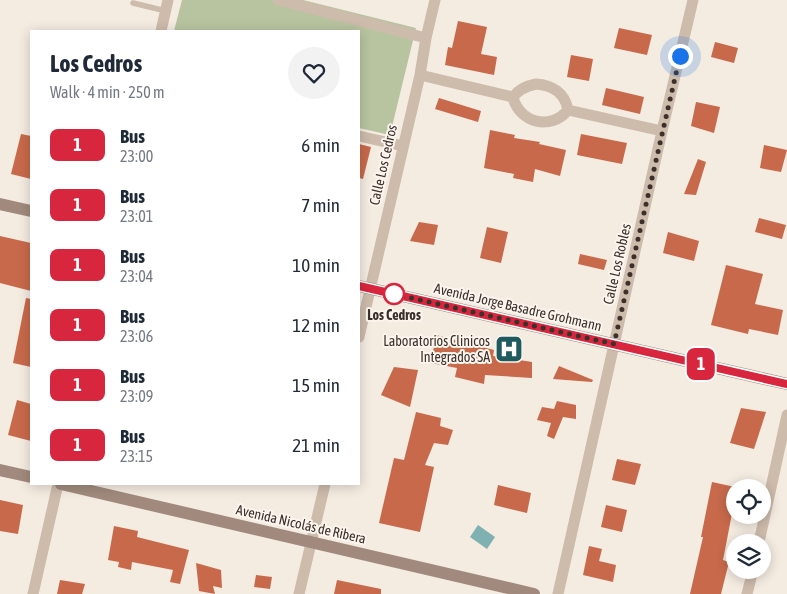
<!DOCTYPE html>
<html lang="en">
<head>
<meta charset="utf-8">
<style>
  :root { --surface:#fff; --page:#f2f2f3; --text:#1f2937; --muted:#747a83 }
  body { margin:0; font-family:"Asap Condensed",sans-serif; background:var(--page); color:var(--text); height:100vh; display:flex; flex-direction:column; font-size:19px; white-space:nowrap }
  * { box-sizing:border-box; margin:0 }
  p { font-size:16px; color:var(--muted) }
  .icon { flex:none; width:28px; height:28px; fill:none; stroke:currentColor; stroke-width:2; stroke-linecap:round; stroke-linejoin:round }
  .map { position:relative; flex:1; overflow:hidden }
  .panel { position:absolute; left:30px; top:30px; width:330px; height:455px; display:flex; flex-direction:column; background:var(--surface); border-radius:0px; box-shadow:0 2px 12px #0003 }
  .panel>* { flex:none }
  .badge { padding:0 10px; border-radius:8px; font-size:18px; line-height:32px }
  .buttons { position:absolute; left:726px; top:479px; display:grid; gap:10px }
  .buttons a { display:grid; place-items:center; width:45px; height:45px; border-radius:50%; background:var(--surface); box-shadow:0 2px 12px #0003; font-size:25px }
  .you { position:absolute; width:25px; height:25px; margin:-12px; border:4px solid #fff; border-radius:50%; background:#1a73e8; box-shadow:0 0 0 8px #1a73e833 }
  .map>.badge { position:absolute; translate:-50% -50%; box-shadow:0 0 0 2px #fff }
  .round { display:grid; place-items:center; flex:none; width:52px; height:52px; border-radius:26px; background:var(--page) }
  .headline { display:flex; align-items:center; justify-content:space-between; height:85px; padding:0 20px }
  h1 { font-size:24px; font-weight:700; line-height:38px }
  ul { padding:0; list-style:none }
  li { display:flex; align-items:center; gap:15px; height:60px; padding:0 20px }
  li div { flex:1 }
  li b { display:block; font-size:19px }
  li em { font-style:normal }
  li .badge { min-width:55px; font-weight:700; text-align:center }
  .map>svg:first-child { display:block }
  .green { fill:#b8c4a0 }
  .water { fill:#7fb0b2 }
  .building { fill:#c8694b }
  .lines { fill:none; stroke-linecap:round; stroke-linejoin:round }
  .lane { stroke:#cdbbac; stroke-width:5.5 }
  .street { stroke:#cdbbac; stroke-width:11 }
  .secondary { stroke:#a18a7d; stroke-width:12 }
  .line-casing { stroke:#fff; stroke-width:11 }
  .line { stroke:#d7263d; stroke-width:8 }
  .walk { stroke:#3b302b; stroke-width:5; stroke-dasharray:0 9 }
  .stop-dot { fill:#fff; stroke:#d7263d; stroke-width:2.5 }
  .labels { text-anchor:middle; stroke-width:4; stroke-linejoin:round; paint-order:stroke }
  .street-label { font-size:14px; fill:#3b302b; stroke:#fbf5ee }
  .stop-label { font-size:14px; font-weight:bold; fill:#3b302b; stroke:#fbf5ee }
  .poi-label { font-size:14px; fill:#3b302b; stroke:#fbf5ee; text-anchor:end }
</style>
</head>
<body>
<div class="map">
<svg width="787" height="594" viewBox="0 0 787 594">
  <rect width="100%" height="100%" fill="#f4ebe1"/>
  <path class="green" d="M182,0H303L416,28L390,135L359,128V31H174Z"/>
  <path class="water" d="M478,525L495,537L487,549L470,537Z"/>
  <path class="building" d="M458,21L487,27L481,54L497,57L494,75L445,65L448,47L452,48Z
    M619,28L652,35L647,55L614,48Z
    M715,42L738,48L734,63L711,57Z
    M571,55L593,59L589,81L567,77Z
    M606,88L644,97L640,114L602,105Z
    M439,98L481,111L478,122L435,109Z
    M696,102L720,107L714,133L691,126Z
    M490,130L515,135L514,138L540,142L539,144L566,150L560,176L535,169L533,182L513,178L514,174L484,168Z
    M21,134L31,136V179L11,174Z
    M581,134L627,143L622,164L577,155Z
    M359,144L371,147L363,179L359,178Z
    M764,145L787,150L781,172L760,168Z
    M698,159L706,162L696,195L684,194Z
    M759,218L786,225L782,239L755,232Z
    M419,222L438,225L434,245L410,241Z
    M487,227L508,232L501,263L480,258Z
    M668,232L699,241L694,261L663,253Z
    M0,236L31,243V291L0,283Z
    M580,254L607,260L604,270L578,264Z
    M726,265L763,274L755,304L783,310L778,335L749,329L748,334L711,325Z
    M26,298L31,299V367L13,363Z
    M436,335L494,350L493,356L532,362V378L485,375L484,384L455,377L457,368L431,363Z
    M559,366L593,380L592,382L553,379Z
    M394,367L418,370L410,407L381,395Z
    M17,400L31,404V441L8,435Z
    M557,401L576,405V419L563,417L554,439L547,436L551,423L537,420L542,407L554,409Z
    M741,408L766,412L754,449L730,443Z
    M416,412L441,418L440,426L453,430L448,445L434,443L425,465L434,467L420,532L379,523L394,458L404,460Z
    M617,459L641,464L635,485L612,480Z
    M712,482L735,487V498L723,560L729,562L721,594H690L703,537H701Z
    M498,485L531,493L527,513L494,505Z
    M0,500L23,505L18,534L0,531Z
    M606,505L627,510L622,532L601,527Z
    M114,526L138,531L137,537L189,550L180,584L170,582L173,570L132,562L131,570L118,567L119,562L108,560Z
    M589,546L602,549L599,561L616,565L613,582L583,575Z
    M196,563L221,570L222,588L213,586L215,594L199,591Z
    M256,575L272,577L270,589L254,587Z
    M60,580L85,584L82,594H57Z
    M337,580L381,589V594H334Z"/>
  <g class="lines">
    <path class="lane" d="M133,3L166,11"/>
    <path class="street" d="M278,0L426,38
      M161,31L168,0
      M420,75L513,97
      M536,84C552,85 565,93 568,110C551,131 519,123 513,97C519,89 526,86 536,84Z
      M568,110L662,131
      M359,136L403,146
      M359,337L420,75L426,38L435,0
      M759,542L787,415
      M33,594L58,484
      M299,594L325,484
      M558,594L662,131L693,0
      M747,594L753,570"/>
    <path class="secondary" d="M0,204L31,211
      M359,286L787,384
      M0,470L31,477
      M61,484L534,594"/>
  </g>
  <g class="lines">
    <defs>
      <path id="line" d="M359,286L787,384"/>
    </defs>
    <use href="#line" class="line-casing"/>
    <use href="#line" class="line"/>
    <path class="walk" d="M394,294L614,344L680,56"/>
  </g>
  <defs>
    <symbol id="hospital-square" viewBox="-11 -11 22 22"><rect x="-9" y="-9" width="18" height="18" rx="4" fill="#1f5a5e" stroke="#fbf5ee"/><path d="M-5-5h3v3.5h4V-5h3V5h-3V1.5h-4V5h-3Z" fill="#fff"/></symbol>
  </defs>
  <g fill-rule="evenodd">
    <use href="#hospital-square" x="493" y="333" width="32" height="32"/>
  </g>
  <circle class="stop-dot" cx="394" cy="294" r="10"/>
  <g class="labels">
    <g class="street-label">
      <text transform="translate(383 165) rotate(-77)" y="5">Calle Los Cedros</text>
      <text transform="translate(617 264) rotate(-77)" y="5">Calle Los Robles</text>
      <text transform="translate(518 307) rotate(13)" y="5">Avenida Jorge Basadre Grohmann</text>
      <text transform="translate(301 524) rotate(13)" y="5">Avenida Nicolás de Ribera</text>
    </g>
    <g class="stop-label">
      <text x="394" y="320">Los Cedros</text>
    </g>
    <g class="poi-label">
      <text x="490" y="346">Laboratorios Clinicos<tspan x="490" dy="16">Integrados SA</tspan></text>
    </g>
  </g>
</svg>
<div class="buttons">
<a><svg class="icon" aria-label="locate" viewBox="0 0 24 24"><circle cx="12" cy="12" r="6"/><path d="M12 2v4M12 18v4M2 12h4M18 12h4"/></svg></a>
<a><svg class="icon" aria-label="layers" viewBox="0 0 24 24"><path d="M12 4l9 5-9 5-9-5zM3 14l9 5 9-5"/></svg></a>
</div>
<div class="you" style="left:680px;top:56px"></div>
<b class="badge" style="left:701px;top:364px;background:#d7263d;color:#fff">1</b>
<section class="panel">
<div class="headline"><div><h1>Los Cedros</h1><p>Walk · 4 min · 250 m</p></div><a class="round"><svg class="icon" aria-label="heart" viewBox="0 0 24 24"><path d="M12 20l-8-8c-3-5 5-10 8-4 3-6 11-1 8 4z"/></svg></a></div>
<ul>
<li><span class="badge" style="background:#d7263d;color:#fff">1</span><div><b>Bus</b><p>23:00</p></div><em>6 min</em></li>
<li><span class="badge" style="background:#d7263d;color:#fff">1</span><div><b>Bus</b><p>23:01</p></div><em>7 min</em></li>
<li><span class="badge" style="background:#d7263d;color:#fff">1</span><div><b>Bus</b><p>23:04</p></div><em>10 min</em></li>
<li><span class="badge" style="background:#d7263d;color:#fff">1</span><div><b>Bus</b><p>23:06</p></div><em>12 min</em></li>
<li><span class="badge" style="background:#d7263d;color:#fff">1</span><div><b>Bus</b><p>23:09</p></div><em>15 min</em></li>
<li><span class="badge" style="background:#d7263d;color:#fff">1</span><div><b>Bus</b><p>23:15</p></div><em>21 min</em></li>
</ul>
</section>
</div>
</body>
</html>
